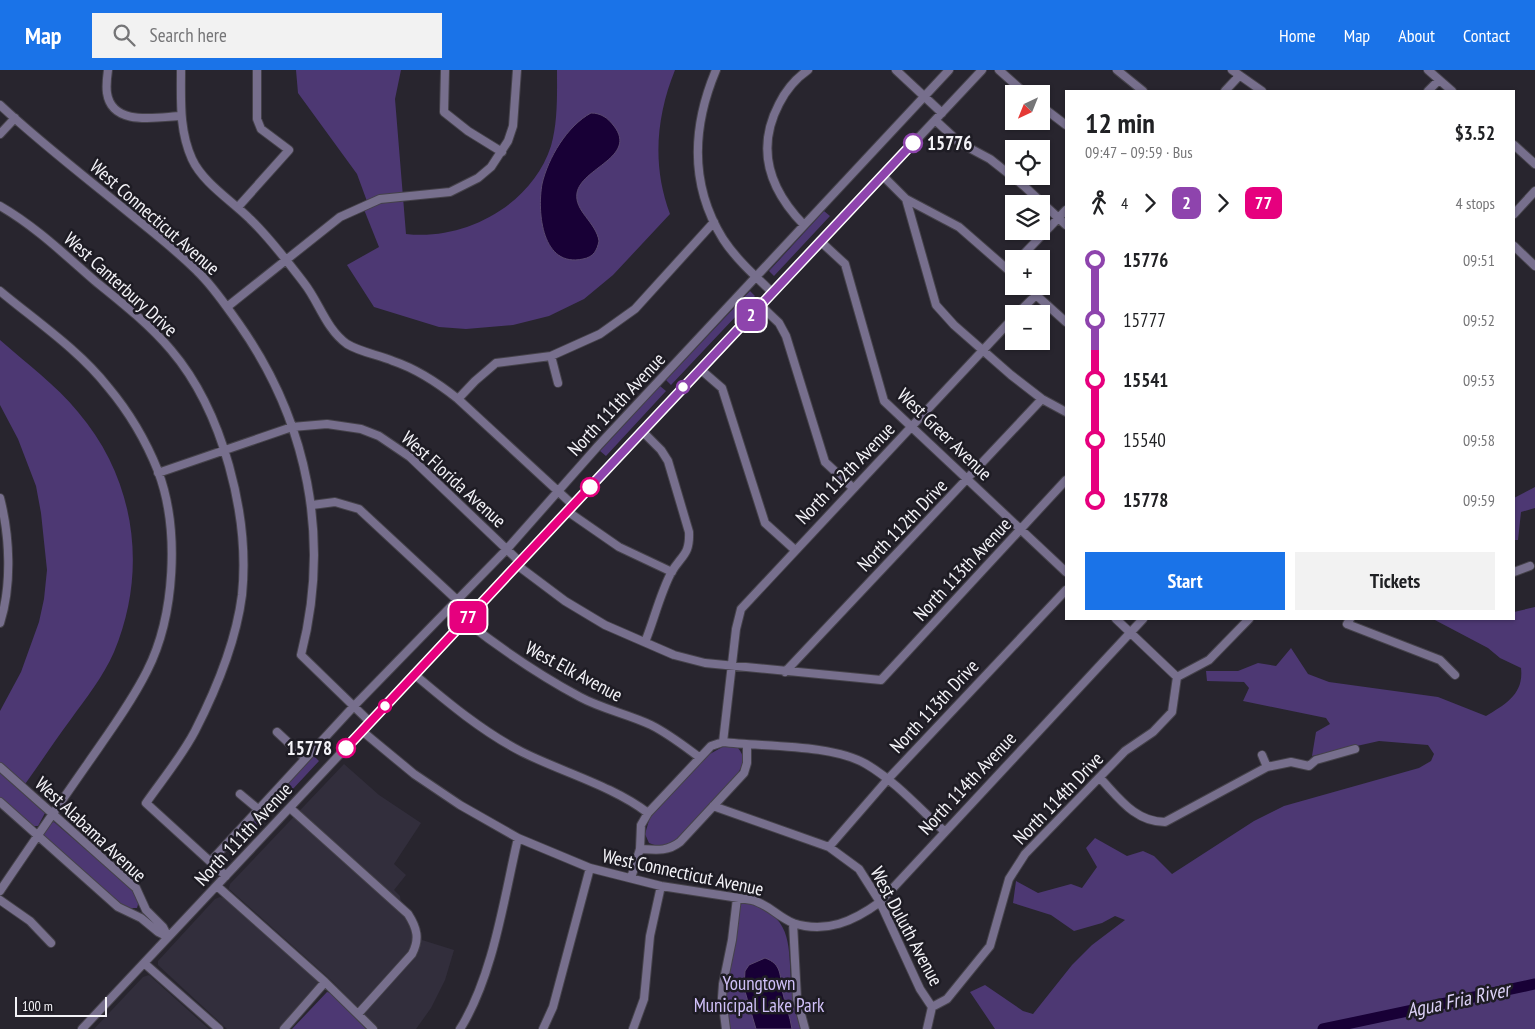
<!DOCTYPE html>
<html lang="en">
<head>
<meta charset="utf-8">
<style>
  :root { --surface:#fff; --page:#f2f2f2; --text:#202124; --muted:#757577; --accent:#1a73e8 }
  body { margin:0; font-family:"PT Sans Narrow",sans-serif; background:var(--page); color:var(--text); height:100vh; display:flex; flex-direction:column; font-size:19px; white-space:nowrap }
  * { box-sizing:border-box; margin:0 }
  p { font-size:16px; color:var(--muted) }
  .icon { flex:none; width:28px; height:28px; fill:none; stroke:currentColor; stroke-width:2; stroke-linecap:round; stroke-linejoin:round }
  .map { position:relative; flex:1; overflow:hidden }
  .details { position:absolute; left:1065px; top:20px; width:450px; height:530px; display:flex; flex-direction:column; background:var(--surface); border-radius:0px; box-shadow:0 1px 4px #0004 }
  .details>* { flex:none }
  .badge { padding:0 10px; border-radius:8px; font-size:18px; line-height:32px }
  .needle { width:32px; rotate:223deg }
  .tools { position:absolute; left:1005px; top:15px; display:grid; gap:10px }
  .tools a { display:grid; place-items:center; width:45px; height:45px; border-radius:0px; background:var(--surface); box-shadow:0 1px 4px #0004; font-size:25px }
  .scale { position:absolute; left:15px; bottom:12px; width:92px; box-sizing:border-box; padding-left:5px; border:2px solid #f4f3f8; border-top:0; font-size:14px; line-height:18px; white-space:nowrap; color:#f4f3f8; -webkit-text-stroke:4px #1e1c24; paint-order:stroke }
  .map>.badge { position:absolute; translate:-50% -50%; box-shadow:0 0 0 2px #fff }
  .legs { display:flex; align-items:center; gap:8px; height:55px; padding:0 20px; font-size:16px }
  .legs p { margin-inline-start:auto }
  .head { display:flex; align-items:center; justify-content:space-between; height:85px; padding:0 20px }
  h1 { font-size:28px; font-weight:600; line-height:38px }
  .primary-button { display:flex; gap:10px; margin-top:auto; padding:10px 20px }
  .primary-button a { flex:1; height:58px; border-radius:0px; background:var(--accent); color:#fff; font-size:20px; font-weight:600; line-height:58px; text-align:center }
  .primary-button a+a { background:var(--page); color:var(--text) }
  ul { padding:0 20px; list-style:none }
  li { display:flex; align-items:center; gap:18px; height:60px; font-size:19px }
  li i { display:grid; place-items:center; width:8px; height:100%; margin:0 6px; background:currentColor }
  li i::after { content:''; width:12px; height:12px; margin:-6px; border:4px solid; border-radius:50%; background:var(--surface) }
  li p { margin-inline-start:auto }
  li:first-child i { background:linear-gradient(#0000 50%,currentColor 0) }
  li:last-child i { background:linear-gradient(currentColor 50%,#0000 0) }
  header { display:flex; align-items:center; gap:30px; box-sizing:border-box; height:70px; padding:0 25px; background:var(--accent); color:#fff }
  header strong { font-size:24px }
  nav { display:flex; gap:28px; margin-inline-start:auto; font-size:18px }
  .search { width:350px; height:45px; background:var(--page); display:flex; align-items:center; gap:12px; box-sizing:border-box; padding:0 18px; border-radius:0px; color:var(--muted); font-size:19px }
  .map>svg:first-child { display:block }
  .built { fill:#322e3c }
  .green { fill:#4d3873 }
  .water { fill:#180036; stroke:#5a4970 }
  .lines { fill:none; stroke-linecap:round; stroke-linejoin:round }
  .river { stroke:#180036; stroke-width:11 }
  .minor-casing { stroke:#45424a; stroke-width:10 }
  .minor { stroke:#776f8d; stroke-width:8 }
  .line-1-casing { stroke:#fff; stroke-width:11 }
  .line-2-casing { stroke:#fff; stroke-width:11 }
  .line-1 { stroke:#8e44ad; stroke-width:8 }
  .line-2 { stroke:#e6007e; stroke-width:8 }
  .stop-1-dot { fill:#fff; stroke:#8e44ad; stroke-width:2.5 }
  .stop-2-dot { fill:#fff; stroke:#e6007e; stroke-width:2.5 }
  .labels { text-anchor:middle; stroke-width:5; stroke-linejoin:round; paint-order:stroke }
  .stop-label { font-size:19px; font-weight:bold; fill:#f4f3f8; stroke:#1e1c24; text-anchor:start }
  .street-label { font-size:19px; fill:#f4f3f8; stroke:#1e1c24 }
  .park-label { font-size:19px; fill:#d0c0f8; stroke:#1e1c24 }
  .water-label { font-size:20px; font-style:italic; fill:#ddd2f8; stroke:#1e1c24 }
</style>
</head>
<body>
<header>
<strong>Map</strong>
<div class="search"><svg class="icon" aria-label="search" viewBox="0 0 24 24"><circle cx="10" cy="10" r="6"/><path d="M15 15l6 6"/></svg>Search here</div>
<nav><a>Home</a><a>Map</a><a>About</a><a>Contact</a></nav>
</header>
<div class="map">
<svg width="1535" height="959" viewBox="0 0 1535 959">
  <rect width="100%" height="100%" fill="#28252e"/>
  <path class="built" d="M344,694L379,725L421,753L394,794L406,805L394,820L400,826L401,833L415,849L422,870L454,880L445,910L431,938L416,959H378L332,911L229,819L230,814Z
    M220,827L224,828L318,911V917L279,959H227L158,895V891L215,829Z
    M149,905L209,959H94L143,907Z"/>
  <path class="green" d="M296,0H401L395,29L406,164C465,171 532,135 551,76C558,52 557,24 557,0H675C656,47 652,96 670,144L613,205L584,229L549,246L513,255L466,259L439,257L374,237L347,195L379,177L363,137L368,134L357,104L298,23Z
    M824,141L830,146L774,206L769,201Z
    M750,221L755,226L671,315L666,310Z
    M0,270C26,293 56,315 78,342C136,410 148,501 114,582C103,607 86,628 71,649C54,672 39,695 23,717L0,697V641L21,602L39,552L44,529L47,500L41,443L36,416L18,369L0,335Z
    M660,316L666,321L606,386L600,381Z
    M1535,417V438L1521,442L1518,470H1514V428Z
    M1535,537V959H995L970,922L985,915L1023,941L1033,944L1072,895L1092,875L1125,850L1115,846L1102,853L1074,861L1051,845L1013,833L1016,811L1038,823L1071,814L1082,818L1097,797L1086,778L1095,768L1127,786L1143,781L1154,786L1172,804L1254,751L1284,736L1419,698L1431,691L1434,684L1428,675L1379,671L1312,686L1316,662L1330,654L1326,648L1243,631L1249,618L1244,612L1207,611L1206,601H1238L1258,593L1276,596L1291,578L1308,604L1329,612L1438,627L1486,646C1506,634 1524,624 1521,598L1500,588L1488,578L1433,549H1514V542Z
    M726,675L738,678C746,687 743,695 737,705L676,770L660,777L649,773L645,764L650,747L708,685Z
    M314,686L319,691L252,763L247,758Z
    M0,702L45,743L38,756H31L0,728Z
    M54,752L132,819L139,831L137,838H129L121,834L44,766V763L50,753Z
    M744,832C797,845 787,879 792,921C794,934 799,947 802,959H729L725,917L739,836Z
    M327,922L331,923L366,959H292Z"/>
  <path class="water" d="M591,43C601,43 608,48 614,56C638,87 581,98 577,123C574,141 596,152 599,171C597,180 594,187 583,189C542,198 537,143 542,114C548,88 567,56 591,43Z
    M765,888C782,894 780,906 782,920C785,933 790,946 792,959H756L744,918L745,901L749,895Z"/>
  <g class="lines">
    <path class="river" d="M1323,959L1535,914"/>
    <defs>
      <path id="minor" d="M108,0C107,7 106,16 107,23C112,57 157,47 181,46
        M181,0C181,31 179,60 192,89C203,113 232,131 250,149C270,168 287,191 304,213C319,232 326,259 347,274C360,282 379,285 393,291C417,299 438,313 458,329L573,435
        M445,0L444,42L468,61L502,82
        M716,0C692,57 689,114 723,169C736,189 755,206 772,222
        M896,0L942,43
        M999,0L1026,24
        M1117,0L1143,21
        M1232,0L1262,21
        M1428,0L1452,21
        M1225,21L1239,6
        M1428,21L1439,10
        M0,35C44,76 93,113 139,151C159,167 179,183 197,201C213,216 226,236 239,254C308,352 331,469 301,585L370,652
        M1041,36L1066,55
        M935,50L960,73L990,89L1024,116L1066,155
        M0,64L15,48
        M1514,75L1535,94
        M883,106L906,129L936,235L954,255L1011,305L1042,329L1066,342
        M906,129L959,157L1014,205
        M0,136C35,156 65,185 95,211C121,232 149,254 171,280C223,341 250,446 242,525C236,572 216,620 195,661C182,686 162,710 146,733L226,806
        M238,137L289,80L261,59L257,49V0
        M1514,144L1535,121
        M804,155C770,120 755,80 779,34C786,20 795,9 808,0
        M820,171L845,194L884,331L1066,502
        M1514,176L1535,196
        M1019,189L1066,140
        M1026,216L1066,252
        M0,221C36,251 79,280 108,317C129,342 146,371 158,401C180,459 175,546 147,601C131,633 108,664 88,693C58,736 29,778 0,821
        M760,235L779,253L786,266L825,392L853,418
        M227,237L340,147L380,129L450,122L478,108L491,97L508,71L513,56L517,0
        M1017,244L1036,225
        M551,286L558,313
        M700,299L722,318L765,453L795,480
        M458,329L475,311L496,293L551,286L600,264L635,239L714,152
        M642,361L661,380L668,391L689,462C690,486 681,485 671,503C660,524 654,550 645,572
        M158,403L292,357L327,354L361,359L379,366L410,387L520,492
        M0,428C10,467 12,515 0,553
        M312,435L335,432L359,439L457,530
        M567,441L619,477L672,502
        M517,495L565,531L605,555L674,585L705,593L881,610L1066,410
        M1514,502L1530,496
        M1116,549L1177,607
        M1350,549L1347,554L1440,590L1455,605
        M464,550C501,579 539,605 580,627C602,639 628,644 651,655C669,664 684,676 699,687
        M785,602L1042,329
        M414,604C447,632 483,662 522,682C562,702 613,716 648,743
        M1177,607L1209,590L1249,549
        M362,661L414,704L460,735L518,768L590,798L661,816L752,830C768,834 778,847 793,853C826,864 854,851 880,832L1143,549
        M277,662L305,688
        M723,672L736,559L741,539L1014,247
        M1262,685L1267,697
        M0,697L136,818L146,840L163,857L168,867
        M1100,708C1119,728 1135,752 1165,752L1267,697L1291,692L1309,696L1316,690L1355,679
        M240,724L258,739
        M0,732L118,837L141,848L158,862L168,867
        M713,736L829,777L859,799L880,832L920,919L932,937
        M290,738L408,844C417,858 420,869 412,884L358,944
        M829,777L888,709L1066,520
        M640,779C656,780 667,782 680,772L744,703L747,693V675
        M211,791L354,636L507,479L598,376L949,0
        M631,808L640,779L641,755L648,743L711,676L723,672C764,677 832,674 866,694C895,711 919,738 944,761
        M217,816L325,912L373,959
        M0,830L30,851L51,873
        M793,853L797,929L805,959
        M144,893L219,959
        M82,959L982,0
        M284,959L325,912
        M460,959C493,907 504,828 518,768
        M543,959L553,937L590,798
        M633,959L644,929L650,866L661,816
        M726,959L722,928L723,914L732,870L737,828
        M927,959L932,937L947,929L990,876L1009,809L1025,784L1125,681L1153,662L1172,642L1177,607"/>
    </defs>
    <use href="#minor" class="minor-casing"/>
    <use href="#minor" class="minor"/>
  </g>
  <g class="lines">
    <defs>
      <path id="line-1" d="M590,417L913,73"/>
      <path id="line-2" d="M346,678L590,417"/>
    </defs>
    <use href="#line-1" class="line-1-casing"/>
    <use href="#line-2" class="line-2-casing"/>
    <use href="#line-1" class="line-1"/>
    <use href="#line-2" class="line-2"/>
  </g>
  <g class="stop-1-dot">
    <circle cx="913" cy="73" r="9"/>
    <circle cx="683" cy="317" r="6"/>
  </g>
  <g class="stop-2-dot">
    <circle cx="590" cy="417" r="9"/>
    <circle cx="385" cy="636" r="6"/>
    <circle cx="346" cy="678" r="9"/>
  </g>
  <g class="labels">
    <g class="stop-label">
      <text x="927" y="80">15776</text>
      <text x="332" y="685" text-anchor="end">15778</text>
    </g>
    <g class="street-label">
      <text transform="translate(155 147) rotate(41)" y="7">West Connecticut Avenue</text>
      <text transform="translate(121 214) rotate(42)" y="7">West Canterbury Drive</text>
      <text transform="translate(616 334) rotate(-47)" y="7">North 111th Avenue</text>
      <text transform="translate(945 364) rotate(44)" y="7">West Greer Avenue</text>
      <text transform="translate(845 403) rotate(-46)" y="7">North 112th Avenue</text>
      <text transform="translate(454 409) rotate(42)" y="7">West Florida Avenue</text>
      <text transform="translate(902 455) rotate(-46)" y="7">North 112th Drive</text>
      <text transform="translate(962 499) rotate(-47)" y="7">North 113th Avenue</text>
      <text transform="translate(574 601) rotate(28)" y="7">West Elk Avenue</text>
      <text transform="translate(934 636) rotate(-47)" y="7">North 113th Drive</text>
      <text transform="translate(967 713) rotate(-47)" y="7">North 114th Avenue</text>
      <text transform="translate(1058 728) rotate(-46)" y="7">North 114th Drive</text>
      <text transform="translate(91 759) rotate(43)" y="7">West Alabama Avenue</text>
      <text transform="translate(243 764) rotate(-47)" y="7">North 111th Avenue</text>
      <text transform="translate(683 802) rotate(12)" y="7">West Connecticut Avenue</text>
      <text transform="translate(907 856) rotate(62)" y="7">West Duluth Avenue</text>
    </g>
    <g class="park-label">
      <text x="759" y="920">Youngtown<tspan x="759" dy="22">Municipal Lake Park</tspan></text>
    </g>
    <g class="water-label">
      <text transform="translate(1458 930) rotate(-12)" y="7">Agua Fria River</text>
    </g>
  </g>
</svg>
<div class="tools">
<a><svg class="needle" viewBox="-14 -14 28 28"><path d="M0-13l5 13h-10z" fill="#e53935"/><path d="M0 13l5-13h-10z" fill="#757577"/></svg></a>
<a><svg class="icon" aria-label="locate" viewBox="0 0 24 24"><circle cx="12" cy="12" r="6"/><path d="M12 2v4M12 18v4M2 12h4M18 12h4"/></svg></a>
<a><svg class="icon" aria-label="layers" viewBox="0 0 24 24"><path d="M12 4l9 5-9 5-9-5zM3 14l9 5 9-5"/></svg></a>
<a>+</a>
<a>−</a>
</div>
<div class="scale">100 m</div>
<b class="badge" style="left:751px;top:245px;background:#8e44ad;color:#fff">2</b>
<b class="badge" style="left:468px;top:547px;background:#e6007e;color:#fff">77</b>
<section class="details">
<div class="head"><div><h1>12 min</h1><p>09:47 – 09:59 · Bus</p></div><b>$3.52</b></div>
<div class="legs"><svg class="icon" aria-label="walk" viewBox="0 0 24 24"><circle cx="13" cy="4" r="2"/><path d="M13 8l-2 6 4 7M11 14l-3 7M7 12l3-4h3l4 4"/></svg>4<svg class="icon" aria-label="forward" viewBox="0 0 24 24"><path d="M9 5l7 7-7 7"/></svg><b class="badge" style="background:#8e44ad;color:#fff">2</b><svg class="icon" aria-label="forward" viewBox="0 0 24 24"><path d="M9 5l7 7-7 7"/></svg><b class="badge" style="background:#e6007e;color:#fff">77</b><p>4 stops</p></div>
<ul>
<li><i style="color:#8e44ad"></i><b>15776</b><p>09:51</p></li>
<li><i style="color:#8e44ad"></i><span>15777</span><p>09:52</p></li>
<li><i style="color:#e6007e"></i><b>15541</b><p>09:53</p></li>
<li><i style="color:#e6007e"></i><span>15540</span><p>09:58</p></li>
<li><i style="color:#e6007e"></i><b>15778</b><p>09:59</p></li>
</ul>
<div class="primary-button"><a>Start</a><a>Tickets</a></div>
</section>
</div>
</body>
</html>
